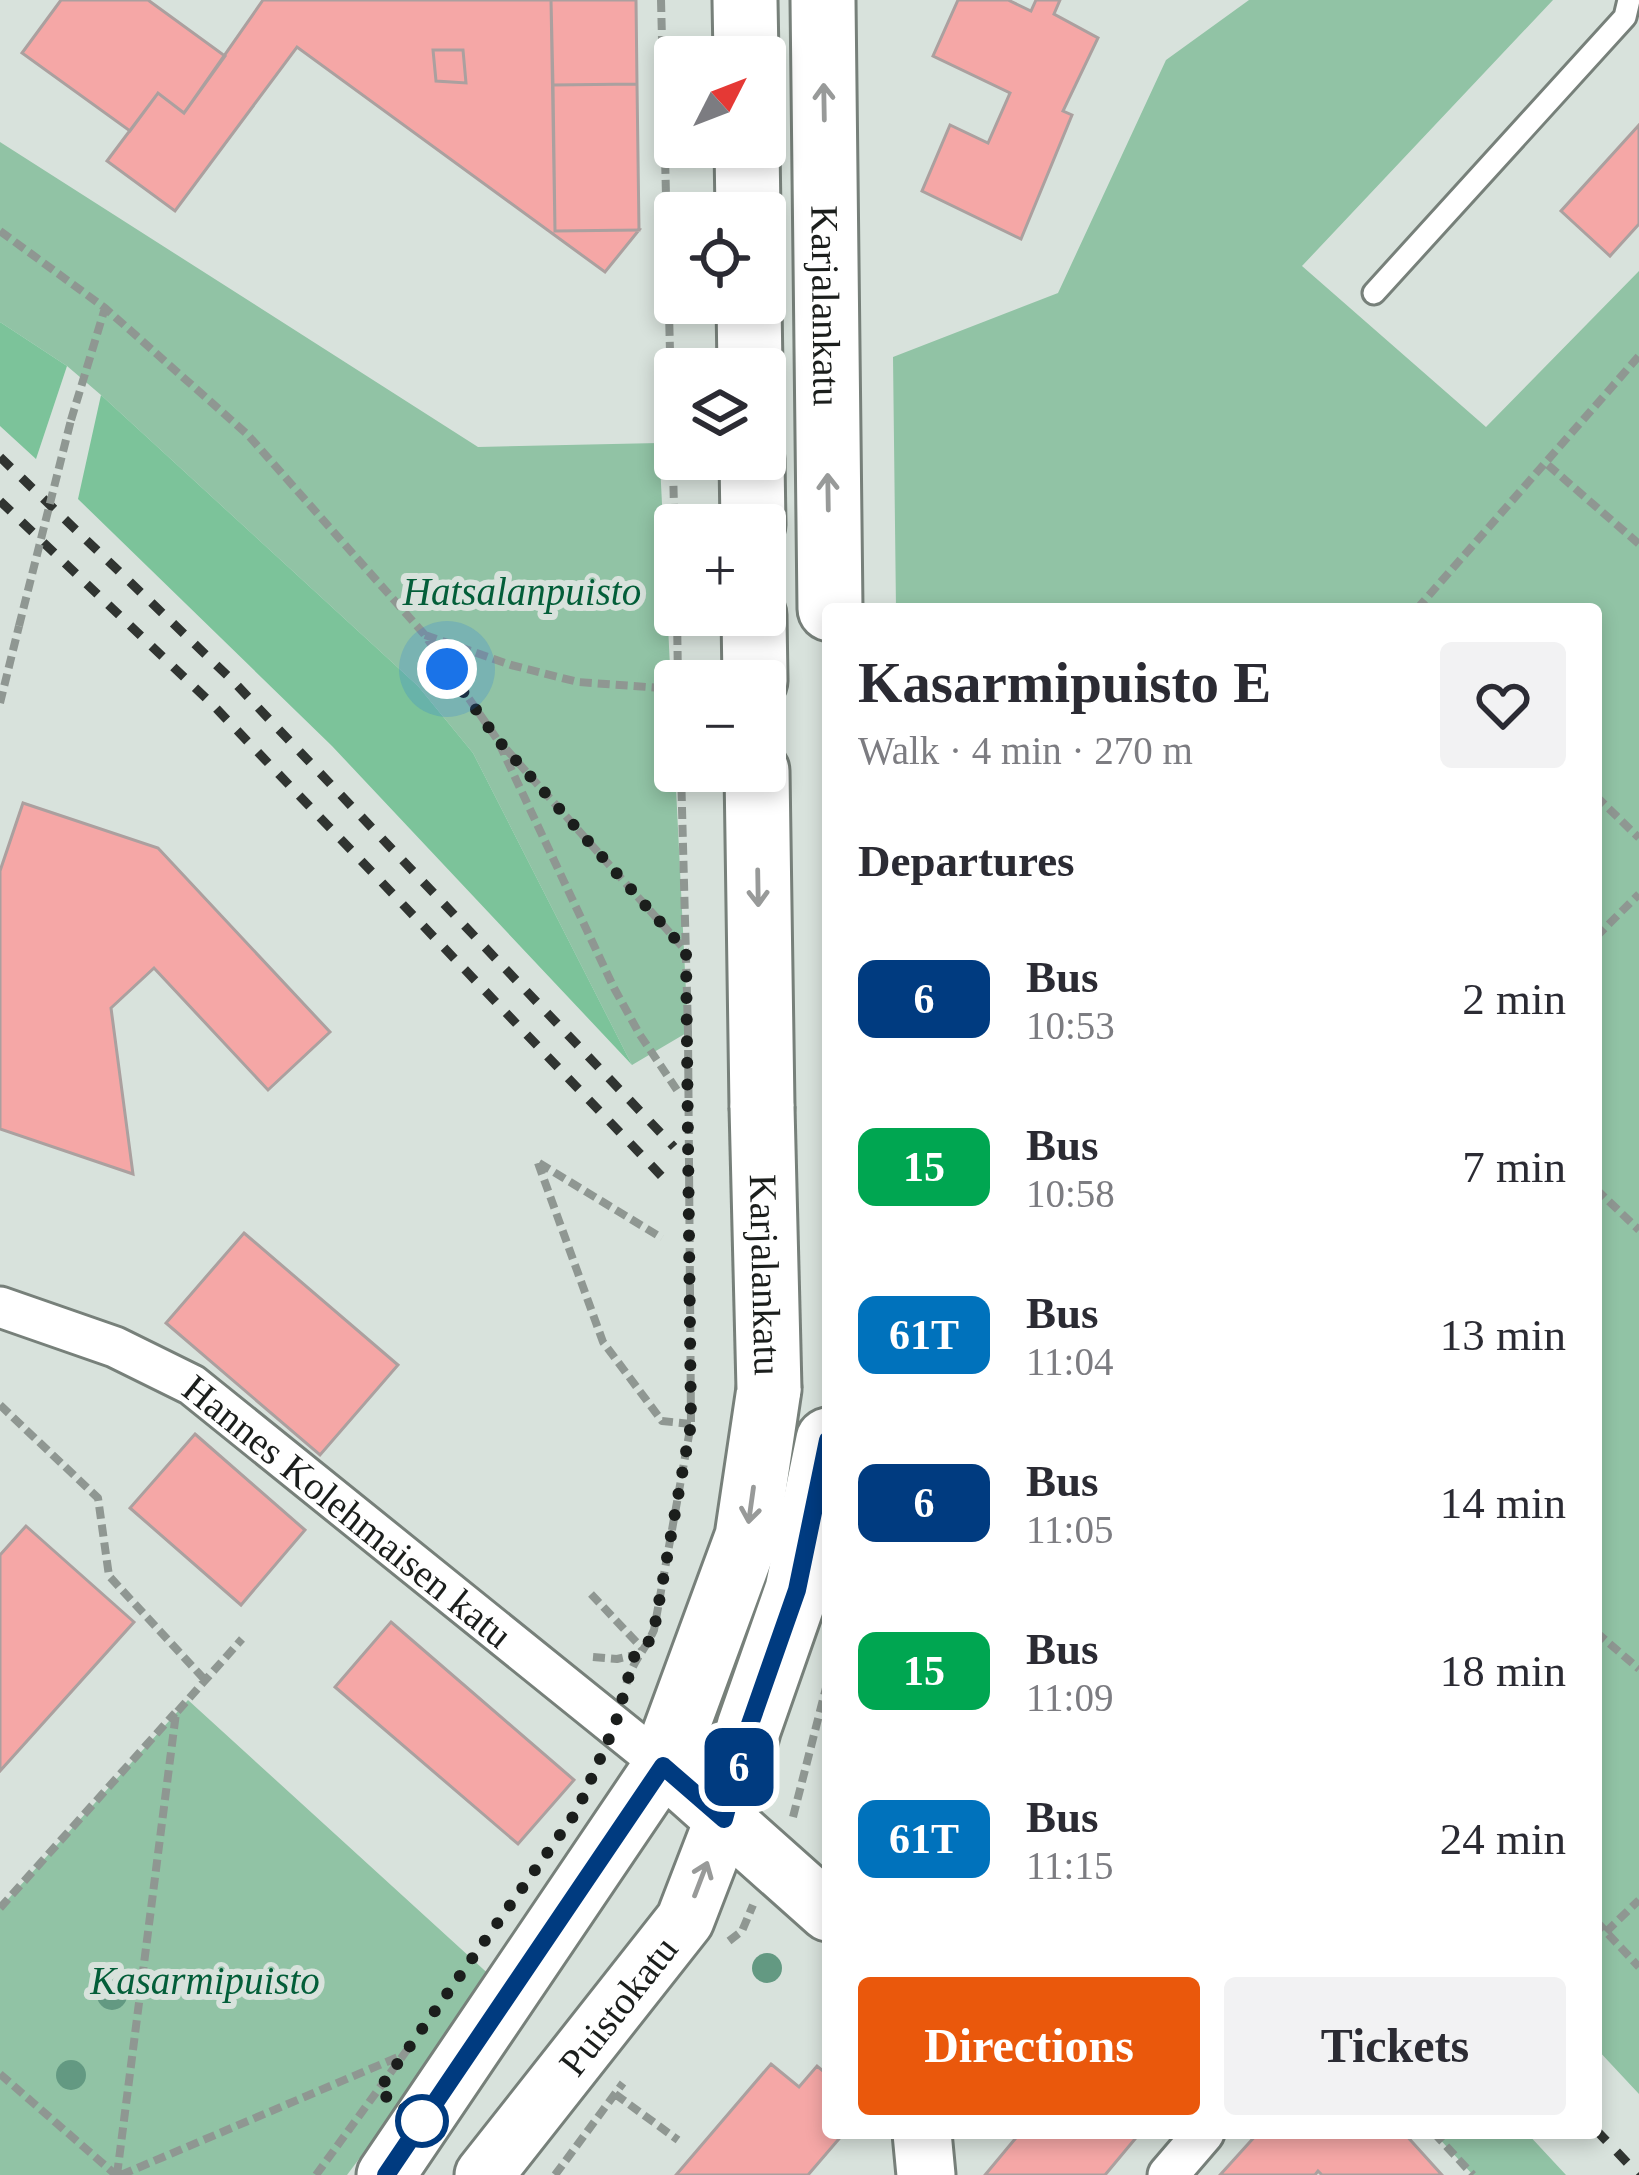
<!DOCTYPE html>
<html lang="en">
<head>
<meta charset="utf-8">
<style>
  :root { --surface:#fff; --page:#f2f2f3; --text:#2b2b33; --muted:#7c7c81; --accent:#ea580c }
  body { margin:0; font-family:"Times New Roman",serif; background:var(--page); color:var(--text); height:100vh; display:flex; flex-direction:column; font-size:45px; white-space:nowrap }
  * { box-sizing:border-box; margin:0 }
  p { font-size:39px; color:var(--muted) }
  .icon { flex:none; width:66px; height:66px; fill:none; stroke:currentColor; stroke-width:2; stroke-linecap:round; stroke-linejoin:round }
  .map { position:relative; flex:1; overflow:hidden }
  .sheet { position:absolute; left:822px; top:603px; width:780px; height:1536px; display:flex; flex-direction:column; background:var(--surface); border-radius:12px; box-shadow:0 6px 18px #0003 }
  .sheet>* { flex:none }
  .badge { padding:0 24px; border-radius:18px; font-size:42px; line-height:78px }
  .needle { width:78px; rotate:48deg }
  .buttons { position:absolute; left:654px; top:36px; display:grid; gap:24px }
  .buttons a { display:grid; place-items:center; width:132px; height:132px; border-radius:12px; background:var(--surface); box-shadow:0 6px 18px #0003; font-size:60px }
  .you { position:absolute; width:60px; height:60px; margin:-30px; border:9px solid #fff; border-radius:50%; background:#1a73e8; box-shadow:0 0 0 18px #1a73e833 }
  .map>.badge { position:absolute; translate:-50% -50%; box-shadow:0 0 0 6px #fff }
  h2 { padding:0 36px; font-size:45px; line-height:108px }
  .round { display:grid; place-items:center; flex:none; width:126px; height:126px; border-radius:12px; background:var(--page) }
  .summary { display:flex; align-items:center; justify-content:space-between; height:204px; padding:0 36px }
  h1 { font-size:57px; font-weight:600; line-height:90px }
  .action { display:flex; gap:24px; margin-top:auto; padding:24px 36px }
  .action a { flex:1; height:138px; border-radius:12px; background:var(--accent); color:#fff; font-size:48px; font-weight:600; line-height:138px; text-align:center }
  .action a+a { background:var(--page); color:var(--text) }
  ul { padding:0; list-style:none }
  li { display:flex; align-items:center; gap:36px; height:168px; padding:0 36px }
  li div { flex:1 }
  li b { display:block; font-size:45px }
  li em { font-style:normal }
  li .badge { min-width:132px; font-weight:700; text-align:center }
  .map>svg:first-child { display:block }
  .green { fill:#91c3a5 }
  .forest { fill:#7cc39a }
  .building { fill:#f5a7a6; stroke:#aba09f; stroke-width:3 }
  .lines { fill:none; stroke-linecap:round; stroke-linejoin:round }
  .service-casing { stroke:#77807a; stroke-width:27 }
  .minor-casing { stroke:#77807a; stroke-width:45 }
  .secondary-casing { stroke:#77807a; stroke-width:63 }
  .primary-casing { stroke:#77807a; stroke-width:69 }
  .path { stroke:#8f9792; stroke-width:8; stroke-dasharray:12 6; stroke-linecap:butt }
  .service { stroke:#fff; stroke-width:21 }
  .minor { stroke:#fff; stroke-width:39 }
  .secondary { stroke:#fff; stroke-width:57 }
  .primary { stroke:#fff; stroke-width:63 }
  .rail { stroke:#303431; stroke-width:9; stroke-dasharray:15 15; stroke-linecap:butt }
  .primary-bridge-casing { stroke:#77807a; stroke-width:69; stroke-linecap:butt }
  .path-bridge { stroke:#8f9792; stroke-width:8; stroke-dasharray:12 6; stroke-linecap:butt }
  .primary-bridge { stroke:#fff; stroke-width:63 }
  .tree { fill:#639982 }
  .oneway { stroke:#989a99 }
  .line-casing { stroke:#fff; stroke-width:27 }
  .line { stroke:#003b80; stroke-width:18 }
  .walk { stroke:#1b1e1c; stroke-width:12; stroke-dasharray:0 21.6 }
  .stop-dot { fill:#fff; stroke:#003b80; stroke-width:6 }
  .labels { text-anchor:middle; stroke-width:12; stroke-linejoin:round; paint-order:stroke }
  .street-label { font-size:39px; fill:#1b1e1c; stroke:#d8e2dc }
  .park-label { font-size:39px; font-style:italic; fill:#035e39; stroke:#d8e2dc }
</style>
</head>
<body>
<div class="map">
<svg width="1639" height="2175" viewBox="0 0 1639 2175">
  <rect width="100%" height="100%" fill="#d8e2dc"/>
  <path class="green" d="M1249,0H1553L1302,266L1486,427L1639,271V2094L1596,2048V609H896L893,357L1058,293L1166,60Z
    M0,142L478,447L659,443L688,1032L632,1065L473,753L418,686L101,395L67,366L0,322Z
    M188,1700L494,1979L347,2175H0V1908Z
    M1434,2133H1527L1566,2175H1473Z"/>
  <path class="forest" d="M0,322L67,366L36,459L0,426Z
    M101,395L418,686L473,753L632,1065L332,746L78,499Z"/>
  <path class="building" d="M61,0H148L225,56L184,113L158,93L130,131L22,53Z
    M263,0H551L555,231L639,230L605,272L297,47L175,211L107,161L158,93L184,113Z
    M551,0H636L637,84L553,85Z
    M958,0H1008L1031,11L1036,0H1060L1054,14L1098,38L1063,111L1072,115L1021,239L922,191L950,125L988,143L1010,93L933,56Z
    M433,50H463L466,83L436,81Z
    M637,84L639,230L555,231L553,85Z
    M1639,125V224L1610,256L1561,211Z
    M23,803L158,848L330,1032L268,1090L154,968L111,1008L133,1174L0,1129V871Z
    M244,1233L398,1365L320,1455L166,1323Z
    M195,1434L305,1530L241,1605L130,1508Z
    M26,1526L134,1622L0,1771V1555Z
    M391,1622L574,1780L518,1844L335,1687Z
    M771,2064L799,2087L817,2066L828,2075V2133H844L808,2175H676Z
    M1020,2133H1140L1105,2175H985Z
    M1258,2133H1404L1442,2175H1322L1318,2171L1315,2175H1220Z"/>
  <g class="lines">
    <defs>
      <path id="service" d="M1374,293L1625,17L1629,0"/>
      <g id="minor">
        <path id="s1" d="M0,1307L115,1347L192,1385L663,1765"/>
        <path d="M1168,2175L1204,2133"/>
      </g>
      <g id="secondary">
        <path d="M922,2133L926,2175"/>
        <path d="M386,2175L663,1765L828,1912"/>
        <path id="s2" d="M484,2175L685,1920L724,1819"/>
      </g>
      <g id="primary">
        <path d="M745,0L746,57"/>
        <path id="s3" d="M823,0L830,609"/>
        <path d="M747,147L748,213"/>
        <path d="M749,303L750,369"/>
        <path d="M752,459L753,525"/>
        <path d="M754,615L755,681"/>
        <path d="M757,771L762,1107"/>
        <path d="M663,1765L747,1537L769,1389"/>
        <path d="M724,1819L749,1727L797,1590L828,1440"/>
      </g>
    </defs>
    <use href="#service" class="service-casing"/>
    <use href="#minor" class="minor-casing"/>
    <use href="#secondary" class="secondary-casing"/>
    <use href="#primary" class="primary-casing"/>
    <path class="path" d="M661,0L675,547
      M0,231L105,308L247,434L424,634L497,739L614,988L640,1035L677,1090
      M71,420L105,308
      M1548,465L1639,544
      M1417,609L1639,356
      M677,615L678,681
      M425,635L511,665L578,682L675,689
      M0,703L19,626
      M506,749L686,951
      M681,771L688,1032
      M1596,796L1639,838
      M1596,937L1639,894
      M538,1163L603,1342L662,1421L691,1424L654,1630C643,1654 635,1656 626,1685
      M539,1163L662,1238
      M1596,1189L1639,1230
      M0,1405L98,1498L109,1576L205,1680
      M591,1594L642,1648
      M1596,1632L1639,1669
      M593,1657L617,1659L635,1655
      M793,1817L828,1680
      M0,1908L175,1713
      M1596,1921L1639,1967
      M1606,1932L1639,1900
      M729,1941L742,1931L753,1905
      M0,2074L116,2175
      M615,2094L678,2140
      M1434,2133L1473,2175
      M117,2175L176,1713L242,1639
      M121,2175L403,2055
      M316,2175L407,2050
      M555,2175L623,2083"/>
    <use href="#service" class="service"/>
    <use href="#minor" class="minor"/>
    <use href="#secondary" class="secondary"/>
    <use href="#primary" class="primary"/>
    <path class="rail" d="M0,457L232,680L674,1147
      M0,501L212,704L669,1184
      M1596,2130L1639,2175"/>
    <defs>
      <g id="primary-bridge">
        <path id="s4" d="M762,1107L769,1389"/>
      </g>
    </defs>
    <use href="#primary-bridge" class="primary-bridge-casing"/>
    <path class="path-bridge" d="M19,626L71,420
      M688,1032L691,1424"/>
    <use href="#primary-bridge" class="primary-bridge"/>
  </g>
  <g class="tree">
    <circle cx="767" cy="1968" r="15"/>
    <circle cx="112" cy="1995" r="15"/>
    <circle cx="71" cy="2075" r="15"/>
  </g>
  <defs><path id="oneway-shaft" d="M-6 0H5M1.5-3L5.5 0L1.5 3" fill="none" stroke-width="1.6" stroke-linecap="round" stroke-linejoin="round" transform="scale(3)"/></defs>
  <g class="oneway">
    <use href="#oneway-shaft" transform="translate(824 102) rotate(-91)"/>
    <use href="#oneway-shaft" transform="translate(828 492) rotate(-91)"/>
    <use href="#oneway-shaft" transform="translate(758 888) rotate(89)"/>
    <use href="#oneway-shaft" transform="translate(751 1505) rotate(98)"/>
    <use href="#oneway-shaft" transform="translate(701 1879) rotate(-69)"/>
  </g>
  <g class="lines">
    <defs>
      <path id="line" d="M386,2175L663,1766L724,1819L749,1727L797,1590L828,1440"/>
    </defs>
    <use href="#line" class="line-casing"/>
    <use href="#line" class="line"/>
    <path class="walk" d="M422,2121L378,2091L577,1811L615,1725L635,1654L648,1643L654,1630L691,1424L686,951L497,739L447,669"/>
  </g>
  <circle class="stop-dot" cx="422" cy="2121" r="24"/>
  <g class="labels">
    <g class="street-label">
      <text dy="14" stroke="none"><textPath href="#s3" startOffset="306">Karjalankatu</textPath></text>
      <text dy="14" stroke="none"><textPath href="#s4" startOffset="168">Karjalankatu</textPath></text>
      <text dy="14" stroke="none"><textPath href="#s1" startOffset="408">Hannes Kolehmaisen katu</textPath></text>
      <text dy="14" stroke="none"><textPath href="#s2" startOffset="216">Puistokatu</textPath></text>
    </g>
    <g class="park-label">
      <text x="522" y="605">Hatsalanpuisto</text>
      <text x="205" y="1994">Kasarmipuisto</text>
    </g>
  </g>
</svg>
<div class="buttons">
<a><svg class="needle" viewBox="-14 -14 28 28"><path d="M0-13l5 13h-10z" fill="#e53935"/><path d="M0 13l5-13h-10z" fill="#7c7c81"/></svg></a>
<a><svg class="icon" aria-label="locate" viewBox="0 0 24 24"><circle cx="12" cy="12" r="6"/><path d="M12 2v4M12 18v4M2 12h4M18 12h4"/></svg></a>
<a><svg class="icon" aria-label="layers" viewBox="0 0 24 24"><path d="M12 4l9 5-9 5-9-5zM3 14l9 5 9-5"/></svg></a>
<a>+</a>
<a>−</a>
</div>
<div class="you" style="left:447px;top:669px"></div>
<b class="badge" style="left:739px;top:1767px;background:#003b80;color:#fff">6</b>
<section class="sheet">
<div class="summary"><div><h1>Kasarmipuisto E</h1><p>Walk · 4 min · 270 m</p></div><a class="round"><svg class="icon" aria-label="heart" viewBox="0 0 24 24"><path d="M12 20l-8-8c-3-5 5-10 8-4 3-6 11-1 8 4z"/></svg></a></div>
<h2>Departures</h2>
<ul>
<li><span class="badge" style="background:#003b80;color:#fff">6</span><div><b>Bus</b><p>10:53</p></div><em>2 min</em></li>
<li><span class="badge" style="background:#00a651;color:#fff">15</span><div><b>Bus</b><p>10:58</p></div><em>7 min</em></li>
<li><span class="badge" style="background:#0072bc;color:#fff">61T</span><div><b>Bus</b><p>11:04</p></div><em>13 min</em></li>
<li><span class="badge" style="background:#003b80;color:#fff">6</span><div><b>Bus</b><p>11:05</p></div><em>14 min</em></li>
<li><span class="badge" style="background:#00a651;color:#fff">15</span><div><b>Bus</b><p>11:09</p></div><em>18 min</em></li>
<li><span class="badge" style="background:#0072bc;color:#fff">61T</span><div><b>Bus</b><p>11:15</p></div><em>24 min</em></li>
</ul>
<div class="action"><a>Directions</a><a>Tickets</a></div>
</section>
</div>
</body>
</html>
